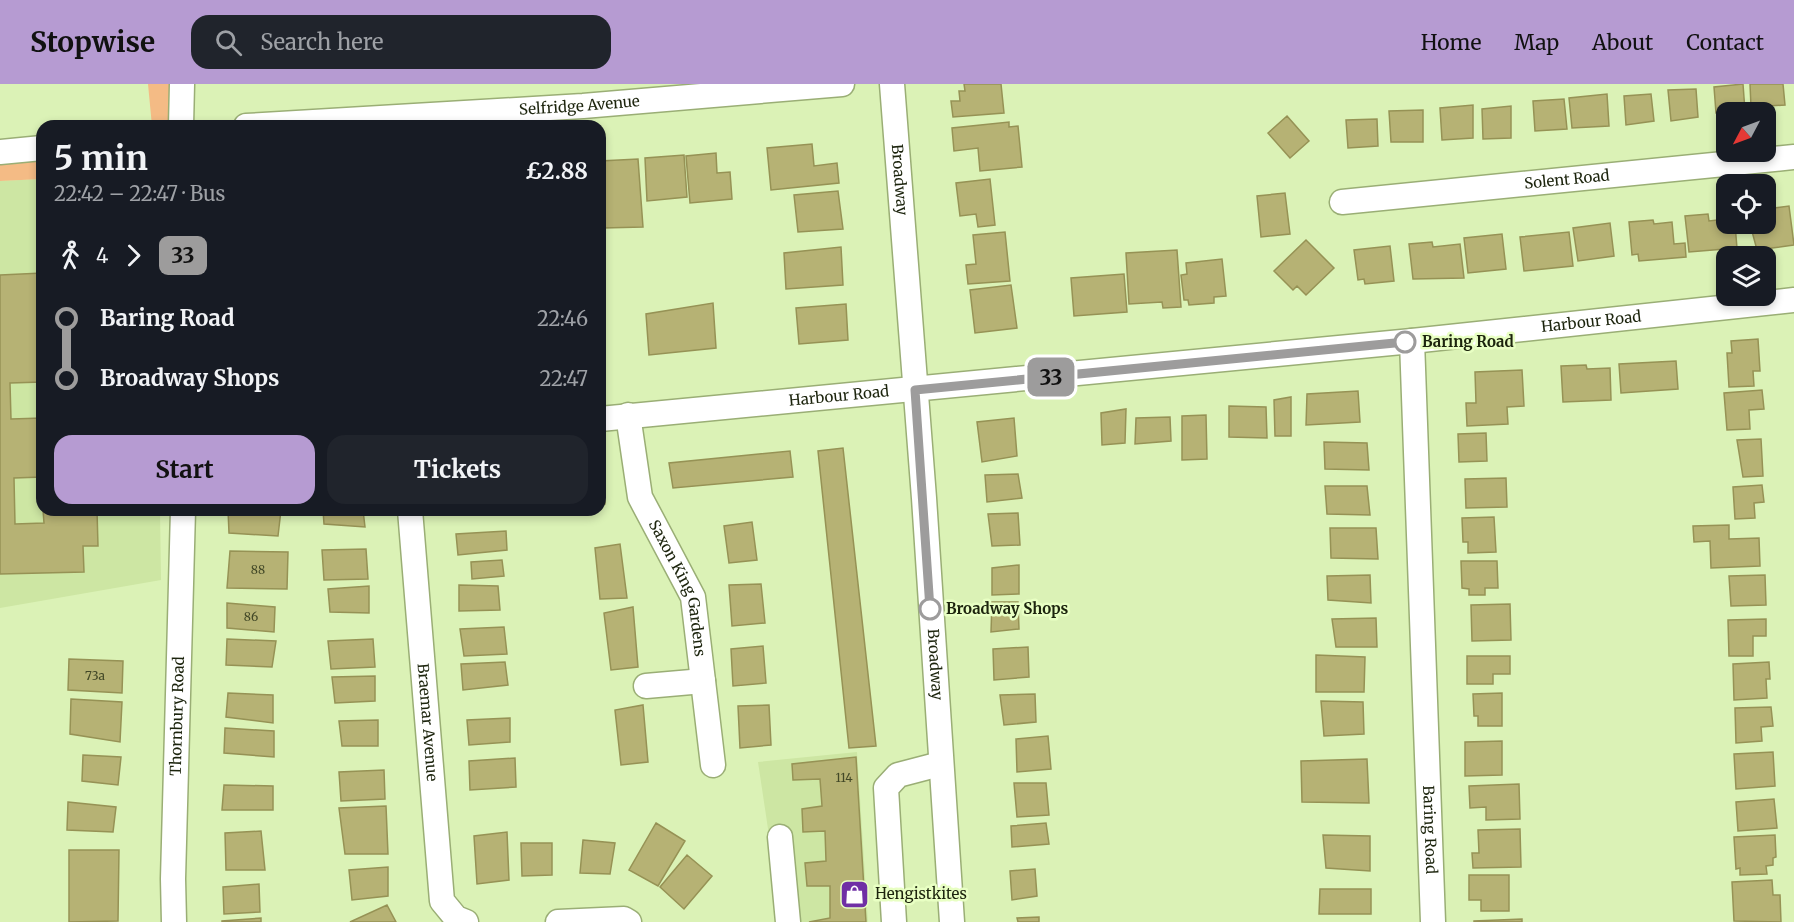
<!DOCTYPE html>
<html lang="en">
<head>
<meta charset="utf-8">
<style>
  :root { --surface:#171b24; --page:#20242c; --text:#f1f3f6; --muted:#9ea1a6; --accent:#b69bd2 }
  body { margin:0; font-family:Merriweather,serif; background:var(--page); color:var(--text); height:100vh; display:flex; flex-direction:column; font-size:22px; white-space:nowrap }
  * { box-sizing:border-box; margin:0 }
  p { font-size:20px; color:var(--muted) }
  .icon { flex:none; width:33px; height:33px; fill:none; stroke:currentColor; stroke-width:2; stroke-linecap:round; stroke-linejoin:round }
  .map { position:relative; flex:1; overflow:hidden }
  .side { position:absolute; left:36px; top:36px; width:570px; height:396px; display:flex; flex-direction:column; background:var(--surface); border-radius:18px; box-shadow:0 3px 9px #0003 }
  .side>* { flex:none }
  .badge { padding:0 12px; border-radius:9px; font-size:21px; line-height:39px }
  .needle { width:39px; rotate:229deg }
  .controls { position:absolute; left:1716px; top:18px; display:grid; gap:12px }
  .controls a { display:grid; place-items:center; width:60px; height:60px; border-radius:12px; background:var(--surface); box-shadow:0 3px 9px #0003; font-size:30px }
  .map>.badge { position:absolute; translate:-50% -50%; box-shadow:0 0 0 3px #fff }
  .legs { display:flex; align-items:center; gap:9px; height:66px; padding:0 18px; font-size:20px }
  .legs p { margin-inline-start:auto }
  .summary { display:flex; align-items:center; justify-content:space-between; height:102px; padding:0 18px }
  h1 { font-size:33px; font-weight:700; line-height:45px }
  .action { display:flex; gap:12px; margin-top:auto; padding:12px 18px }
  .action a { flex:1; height:69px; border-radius:18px; background:var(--accent); color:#111; font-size:24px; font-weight:700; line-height:69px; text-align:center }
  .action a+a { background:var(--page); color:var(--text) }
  ul { padding:0 18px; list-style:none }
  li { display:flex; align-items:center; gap:21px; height:60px; font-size:22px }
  li i { display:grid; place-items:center; width:9px; height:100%; margin:0 8px; background:currentColor }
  li i::after { content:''; width:15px; height:15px; margin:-8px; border:4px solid; border-radius:50%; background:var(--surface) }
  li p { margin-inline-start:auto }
  li:first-child i { background:linear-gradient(#0000 50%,currentColor 0) }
  li:last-child i { background:linear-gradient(currentColor 50%,#0000 0) }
  header { display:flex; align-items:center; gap:36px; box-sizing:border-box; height:84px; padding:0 30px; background:var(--accent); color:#111 }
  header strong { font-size:28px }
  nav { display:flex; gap:33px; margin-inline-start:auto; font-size:21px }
  .search { width:420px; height:54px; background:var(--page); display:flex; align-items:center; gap:15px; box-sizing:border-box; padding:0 21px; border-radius:18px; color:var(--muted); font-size:22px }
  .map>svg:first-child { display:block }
  .built { fill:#cde6a3 }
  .grass { fill:#f4bb85 }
  .building { fill:#b6b274; stroke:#969255; stroke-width:1.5 }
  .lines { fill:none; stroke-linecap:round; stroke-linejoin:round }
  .minor-casing { stroke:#9aae75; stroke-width:27 }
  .minor { stroke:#fff; stroke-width:24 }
  .line-1-casing { stroke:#fff; stroke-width:14 }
  .line-1 { stroke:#9d9c9c; stroke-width:9 }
  .stop-1-dot { fill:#fff; stroke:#9d9c9c; stroke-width:3 }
  .labels { text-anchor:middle; stroke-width:5; stroke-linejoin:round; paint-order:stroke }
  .number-label { font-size:12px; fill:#424827 }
  .street-label { font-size:15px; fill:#1c240d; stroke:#e8ffc3 }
  .stop-label { font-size:15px; font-weight:bold; fill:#1c240d; stroke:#e8ffc3; text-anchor:start }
  .poi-label { font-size:15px; fill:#1c240d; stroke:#e8ffc3; text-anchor:start }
</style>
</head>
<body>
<header>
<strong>Stopwise</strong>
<div class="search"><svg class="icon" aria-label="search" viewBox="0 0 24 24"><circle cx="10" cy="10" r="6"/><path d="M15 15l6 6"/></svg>Search here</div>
<nav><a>Home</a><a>Map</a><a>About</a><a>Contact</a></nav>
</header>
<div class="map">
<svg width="1794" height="838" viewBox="0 0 1794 838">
  <rect width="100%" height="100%" fill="#dbf2b6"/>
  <path class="built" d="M42,95V426H160L161,496L0,524V97Z
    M857,668L868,838H782L758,678Z"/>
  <path class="grass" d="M148,0H171L170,42H152Z
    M42,70V95L0,97V74Z"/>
  <path class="building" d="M964,0H1001L1004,29L953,33L951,17H960L959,7H965Z
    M1743,0L1745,27L1716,29L1714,3Z
    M1750,0H1783L1785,21L1751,23Z
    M1696,5L1698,33L1671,37L1668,6Z
    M1607,10L1609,42L1572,44L1569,14Z
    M1651,10L1654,37L1626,41L1624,12Z
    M1564,15L1567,45L1535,47L1533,17Z
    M1473,21V54L1442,56L1440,24Z
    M1511,22V54L1483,55L1482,25Z
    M1423,26V58H1391L1389,27Z
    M1287,32L1309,57L1290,74L1268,49Z
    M1377,35L1378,62L1348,64L1346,36Z
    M1009,38V43L1018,42L1022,83L980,87L978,64L954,67L952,44Z
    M812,60L814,82L837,79L839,99L771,106L767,64Z
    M716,69L717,89L730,88L732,115L690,119L686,72Z
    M684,71L687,113L647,117L645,74Z
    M638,75L643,143L603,144L600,77Z
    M990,95L995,141L978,143L976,130L960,132L956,99Z
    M838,107L843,145L798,148L794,111Z
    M1285,109L1290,150L1261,153L1257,112Z
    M1789,122L1794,161L1757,166L1750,140H1766V125Z
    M1708,130L1709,137L1726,135V140H1735L1737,164L1689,168L1685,132Z
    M1653,136L1654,140L1672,138L1674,160L1685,159L1686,173L1639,177L1638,170L1632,171L1629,138Z
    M1610,139L1614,172L1578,177L1573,144Z
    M1005,148L1010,197L968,200L966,181L976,180L973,151Z
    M1569,148L1573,182L1524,187L1520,153Z
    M1502,150L1506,185L1468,189L1464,154Z
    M1306,156L1334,184L1306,211L1297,202L1293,206L1274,187Z
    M1432,158L1433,163L1460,160L1464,194L1413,195L1409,160Z
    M1390,162L1394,197L1365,200L1364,195L1358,196L1354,166Z
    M841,163L843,201L786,205L784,169Z
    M1177,166L1181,223L1163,224L1162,218L1129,220L1126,169Z
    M1222,175L1226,212L1214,213V219L1189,221L1188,216H1184L1181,191L1187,190L1186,179Z
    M42,189V298L10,299L11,335L42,334V393L14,394L15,440L44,439L43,426H97L98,462H83L84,488L0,490V191Z
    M1124,190L1127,228L1074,232L1071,194Z
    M1011,201L1017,244L975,249L970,206Z
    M713,219L716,264L649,271L646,230Z
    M846,220L848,256L799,260L796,224Z
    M1758,255L1760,287H1753L1754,302L1729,303L1727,269H1732L1731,257Z
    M1676,277L1678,305L1621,309L1619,280Z
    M1586,281L1587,285L1610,284L1611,316L1563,318L1561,282Z
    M1522,286L1524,322L1507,323L1508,340L1467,342L1466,319H1476L1475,288Z
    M1762,306L1764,325L1749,326L1750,345L1727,346L1724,309Z
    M1358,307L1360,338L1306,341L1307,310Z
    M1291,313V352H1275L1274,316Z
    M1229,322L1266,323L1267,354L1229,353Z
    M1126,325L1125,359L1102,361L1101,329Z
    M1206,331L1207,375L1182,376V332Z
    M1170,333L1171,357L1135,360L1136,334Z
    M1014,334L1017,372L982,378L977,338Z
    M1486,349L1487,377L1459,378L1458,350Z
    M1761,355L1763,392L1743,393L1737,356Z
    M1324,358L1367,359L1369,386L1325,385Z
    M843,364L876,662L849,664L818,367Z
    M790,367L793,393L673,404L669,379Z
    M602,382L605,420L600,421V383Z
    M1018,390L1022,414L987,418L985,391Z
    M1506,394L1507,423L1466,424L1465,395Z
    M1762,401L1764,418L1754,419L1755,434L1735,435L1733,403Z
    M1325,402H1367L1370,431L1327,430Z
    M228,426H281L278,452L229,449Z
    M323,426H363L365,443L324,440Z
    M1018,429L1020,461L992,462L988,430Z
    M1494,433L1496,468L1468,469V458H1463L1462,434Z
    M752,438L757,476L729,479L724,442Z
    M1729,441V455L1759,454L1760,482L1711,484L1710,457L1694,458L1693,442Z
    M1330,444H1376L1378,475L1331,474Z
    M506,447L507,466L458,471L456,450Z
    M620,460L627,514L600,515L595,464Z
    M366,465L368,495L324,496L322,466Z
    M230,467L288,468L287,505L227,504Z
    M502,476L504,492L472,495L471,478Z
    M1461,477H1497L1498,504H1485V511H1469V505L1462,504Z
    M1019,481V510L992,511V484Z
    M1370,491L1371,519L1328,516L1327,492Z
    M1765,491L1766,521L1731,522L1729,492Z
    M761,500L765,539L732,542L729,501Z
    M459,501L498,502L500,526L459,527Z
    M369,502V529L330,528L328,505Z
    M992,518H1018L1019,545L991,548Z
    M227,519L275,523L274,548L227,544Z
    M1510,520L1511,556L1472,557L1471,521Z
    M633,523L638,583L611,586L604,529Z
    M1376,534L1377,563H1336L1332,535Z
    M1766,535V552H1753V572H1729L1728,536Z
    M504,543L507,570L464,572L460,545Z
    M227,555L276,557L272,583L226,581Z
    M373,555L375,583L331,585L328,557Z
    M763,562L766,599L733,602L731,565Z
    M1028,563L1029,593L994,596L993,565Z
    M1316,571L1365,573L1364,608H1316Z
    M1467,572H1510V590H1493V600H1467Z
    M69,575L123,577L122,609L68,606Z
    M505,578L508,601L463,606L461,580Z
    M1769,578L1770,595H1766L1767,614L1734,616L1733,580Z
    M375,592V617L335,619L332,593Z
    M228,609L273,611V639L226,633Z
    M1502,609V642H1478V632H1474L1473,610Z
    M1035,610L1036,638L1004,641L1000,611Z
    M71,615L122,618L120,658L70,650Z
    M1321,617L1363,618L1364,650L1324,652Z
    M643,621L648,678L621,681L615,626Z
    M769,621L771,661L740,664L738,622Z
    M1771,623L1773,642L1761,643L1762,657L1736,659L1735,624Z
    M510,634V658L469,661L467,636Z
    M378,636V662H342L339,637Z
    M225,644L274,647V673L224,669Z
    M1048,652L1051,685L1017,688L1016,655Z
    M1502,657V691L1465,692V658Z
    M1773,668L1775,702L1736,705L1734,670Z
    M83,671L121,673L118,701L82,697Z
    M856,673L866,838H809L830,834V802H807L805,779L826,777L825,747L803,748L802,725L822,722L820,695L793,696L792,680Z
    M515,674L516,703L470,706L469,677Z
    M1367,675L1369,719L1302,718L1301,677Z
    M384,686L385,715L341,717L339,688Z
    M1014,699H1046L1049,731L1017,733Z
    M1519,700L1520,735L1486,736V723L1470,724L1469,702Z
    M224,701L273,702V726H222Z
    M1774,715L1777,744L1738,747L1736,718Z
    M68,718L116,723L113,748L67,746Z
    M386,722L388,770H345L339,724Z
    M656,739L685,757L658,802L629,786Z
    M1046,739L1049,760L1012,763L1011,742Z
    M1520,745L1521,783L1473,784L1472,769H1479L1478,746Z
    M261,747L265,786H226L225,749Z
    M507,748L509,796L477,800L474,752Z
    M1323,751L1370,752V787L1326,784Z
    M1775,751L1776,773L1773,774V781L1766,782L1767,790L1740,791V784L1736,785L1734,753Z
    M583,756L615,759L610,790L580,789Z
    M521,759H552V791L522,792Z
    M69,766H119L118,837L69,838Z
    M687,771L712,792L684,825L660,803Z
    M388,783V812L352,816L349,786Z
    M1035,785L1037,812L1012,816L1010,787Z
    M1469,791H1509V827H1481V816H1469Z
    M1772,796L1773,811H1780L1781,838L1734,837L1732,798Z
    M259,800L260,828L224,830L223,803Z
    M1320,805H1371V830H1319Z
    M387,821L396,838H350Z
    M1039,833V838H1018L1017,834Z
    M261,834V838H222V837Z
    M1522,835V838H1474V837Z"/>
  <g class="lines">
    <defs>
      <g id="minor">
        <path id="s1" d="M892,0L924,414L952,838"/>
        <path d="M181,42L182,0"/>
        <path id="s2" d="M246,42L583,22L842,0"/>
        <path d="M0,68L42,64"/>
        <path id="s3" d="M1342,118L1794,73"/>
        <path id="s4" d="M1412,257L1433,838"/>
        <path id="s5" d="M628,331L640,413L693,513L713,681"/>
        <path id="s6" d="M600,335L1412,257L1794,216"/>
        <path id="s7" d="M410,426L442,817L456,834L466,838"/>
        <path d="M646,602L703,597"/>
        <path d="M780,753L788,838"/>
        <path id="s8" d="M174,838L173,795L183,426"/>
        <path d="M558,838L624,835L629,838"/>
        <path d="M894,838L886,704L898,691L940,680"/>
      </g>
    </defs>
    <use href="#minor" class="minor-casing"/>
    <use href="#minor" class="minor"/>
  </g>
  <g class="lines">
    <defs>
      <path id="line-1" d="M930,525L915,306L1405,258"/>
    </defs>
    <use href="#line-1" class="line-1-casing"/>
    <use href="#line-1" class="line-1"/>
  </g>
  <defs>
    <symbol id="shop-square" viewBox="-11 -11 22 22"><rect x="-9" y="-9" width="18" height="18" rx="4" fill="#6f2fa5" stroke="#e8ffc3"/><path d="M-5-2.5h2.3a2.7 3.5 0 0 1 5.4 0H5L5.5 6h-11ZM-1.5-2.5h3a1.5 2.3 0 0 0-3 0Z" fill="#fff"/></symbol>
  </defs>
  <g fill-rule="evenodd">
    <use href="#shop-square" x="838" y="794" width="33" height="33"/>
  </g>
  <g class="stop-1-dot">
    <circle cx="1405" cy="258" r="10"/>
    <circle cx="930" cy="525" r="10"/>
  </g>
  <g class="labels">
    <g class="number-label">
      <text x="258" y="490">88</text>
      <text x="251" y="537">86</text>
      <text x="95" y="596">73a</text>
      <text x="844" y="698">114</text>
    </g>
    <g class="street-label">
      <text dy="5" stroke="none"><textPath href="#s2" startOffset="334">Selfridge Avenue</textPath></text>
      <text dy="5" stroke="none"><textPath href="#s1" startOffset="96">Broadway</textPath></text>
      <text dy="5" stroke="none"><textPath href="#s3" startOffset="226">Solent Road</textPath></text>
      <text dy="5" stroke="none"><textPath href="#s6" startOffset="996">Harbour Road</textPath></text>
      <text dy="5" stroke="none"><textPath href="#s6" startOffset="240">Harbour Road</textPath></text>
      <text dy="5" stroke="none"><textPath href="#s5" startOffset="183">Saxon King Gardens</textPath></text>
      <text dy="5" stroke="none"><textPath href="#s1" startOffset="582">Broadway</textPath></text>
      <text dy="5" stroke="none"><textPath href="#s8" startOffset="206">Thornbury Road</textPath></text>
      <text dy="5" stroke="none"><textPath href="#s7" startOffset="213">Braemar Avenue</textPath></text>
      <text dy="5" stroke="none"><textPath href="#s4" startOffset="489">Baring Road</textPath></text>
    </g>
    <g class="stop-label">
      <text x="1422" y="263">Baring Road</text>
      <text x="946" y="530">Broadway Shops</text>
    </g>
    <g class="poi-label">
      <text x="875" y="815">Hengistkites</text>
    </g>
  </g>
</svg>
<div class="controls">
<a><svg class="needle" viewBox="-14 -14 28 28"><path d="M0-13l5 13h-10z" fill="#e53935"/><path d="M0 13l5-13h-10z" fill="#9ea1a6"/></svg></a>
<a><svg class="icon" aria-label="locate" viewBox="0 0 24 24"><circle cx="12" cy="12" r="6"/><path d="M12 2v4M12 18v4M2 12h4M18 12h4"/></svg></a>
<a><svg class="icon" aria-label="layers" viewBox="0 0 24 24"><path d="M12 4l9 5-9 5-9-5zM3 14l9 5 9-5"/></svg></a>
</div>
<b class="badge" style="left:1051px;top:293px;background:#9d9c9c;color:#111">33</b>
<section class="side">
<div class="summary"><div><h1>5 min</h1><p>22:42 – 22:47 · Bus</p></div><b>£2.88</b></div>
<div class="legs"><svg class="icon" aria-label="walk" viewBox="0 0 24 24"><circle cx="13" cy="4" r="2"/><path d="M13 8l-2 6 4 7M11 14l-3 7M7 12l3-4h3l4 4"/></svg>4<svg class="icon" aria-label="forward" viewBox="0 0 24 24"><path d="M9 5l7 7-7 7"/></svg><b class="badge" style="background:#9d9c9c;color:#111">33</b></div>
<ul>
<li><i style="color:#9d9c9c"></i><b>Baring Road</b><p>22:46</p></li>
<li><i style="color:#9d9c9c"></i><b>Broadway Shops</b><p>22:47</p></li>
</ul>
<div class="action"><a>Start</a><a>Tickets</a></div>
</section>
</div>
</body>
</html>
